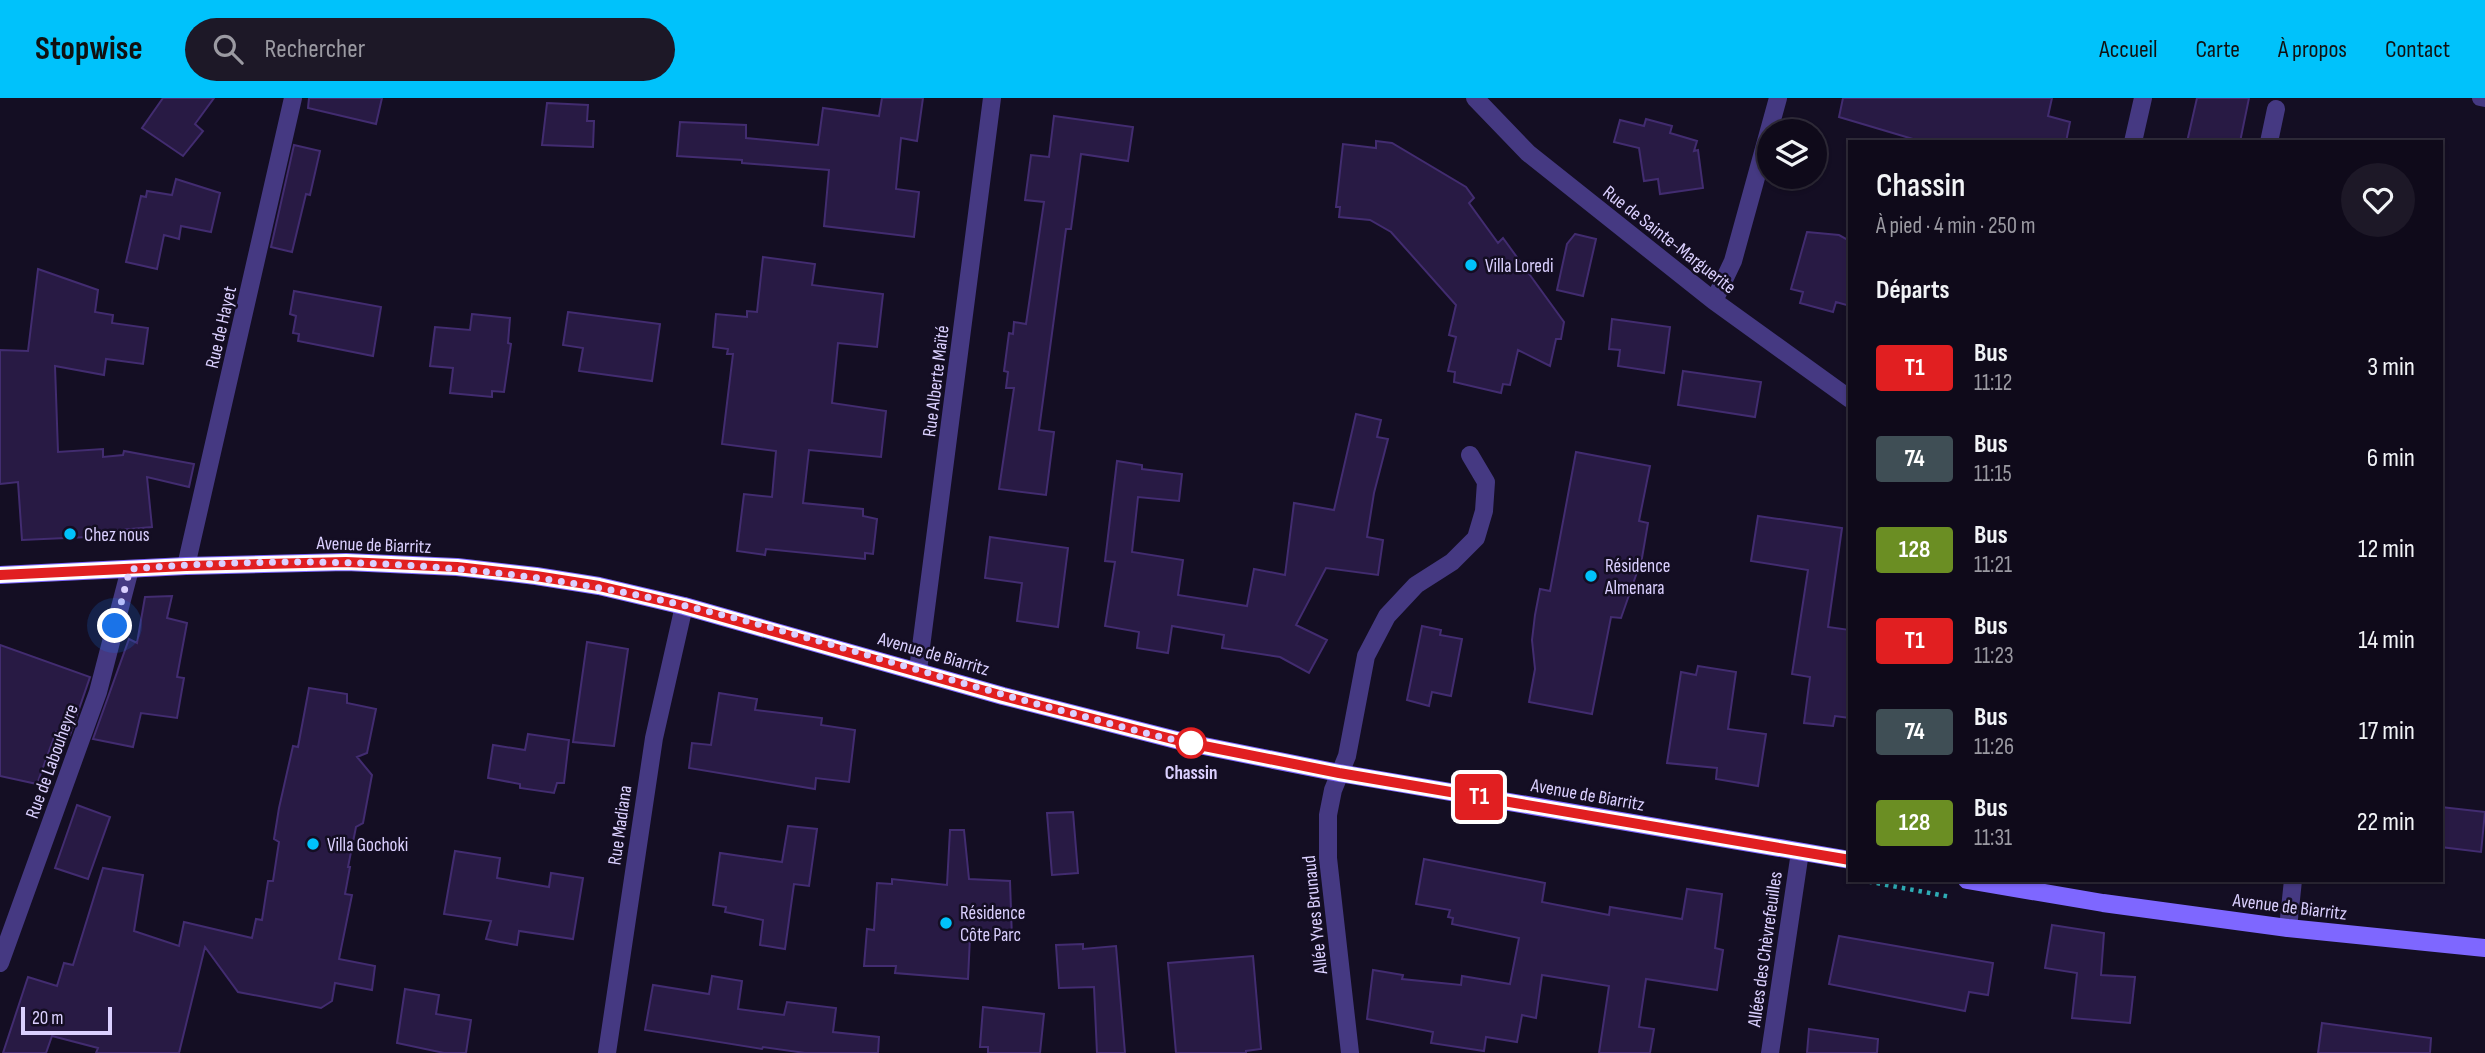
<!DOCTYPE html>
<html lang="fr">
<head>
<meta charset="utf-8">
<style>
  :root { --surface:#0f0a1a; --page:#1d1827; --text:#f1f3f6; --muted:#9b9aa2; --line:#2f2b39; --accent:#00c2fb }
  body { margin:0; font-family:"Sofia Sans Condensed",sans-serif; background:var(--page); color:var(--text); height:100vh; display:flex; flex-direction:column; font-size:26px; white-space:nowrap }
  * { box-sizing:border-box; margin:0 }
  p { font-size:23px; color:var(--muted) }
  .icon { flex:none; width:38px; height:38px; fill:none; stroke:currentColor; stroke-width:2; stroke-linecap:round; stroke-linejoin:round }
  .map { position:relative; flex:1; overflow:hidden }
  .details { position:absolute; left:1848px; top:42px; width:595px; height:742px; display:flex; flex-direction:column; background:var(--surface); border-radius:0px; box-shadow:0 2px 5px #0004,0 0 0 2px var(--line) }
  .details>* { flex:none }
  .badge { padding:0 14px; border-radius:5px; font-size:24px; line-height:46px }
  .tools { position:absolute; left:1757px; top:21px; display:grid; gap:14px }
  .tools a { display:grid; place-items:center; width:70px; height:70px; border-radius:50%; background:var(--surface); box-shadow:0 2px 5px #0004,0 0 0 2px var(--line); font-size:35px }
  .scale { position:absolute; left:21px; bottom:18px; width:91px; box-sizing:border-box; padding-left:7px; border:4px solid #dbd0ff; border-top:0; font-size:19px; line-height:24px; white-space:nowrap; color:#dbd0ff; -webkit-text-stroke:5px #140e23; paint-order:stroke }
  .you { position:absolute; width:35px; height:35px; margin:-18px; border:5px solid #fff; border-radius:50%; background:#1a73e8; box-shadow:0 0 0 10px #1a73e833 }
  .map>.badge { position:absolute; translate:-50% -50%; box-shadow:0 0 0 4px #fff }
  h2 { padding:0 28px; font-size:26px; line-height:63px }
  .round { display:grid; place-items:center; flex:none; width:74px; height:74px; border-radius:37px; background:var(--page) }
  .head { display:flex; align-items:center; justify-content:space-between; height:119px; padding:0 28px }
  h1 { font-size:33px; font-weight:600; line-height:52px }
  ul { padding:0; list-style:none }
  li { display:flex; align-items:center; gap:21px; height:91px; padding:0 28px }
  li div { flex:1 }
  li b { display:block; font-size:26px }
  li em { font-style:normal }
  li .badge { min-width:77px; font-weight:700; text-align:center }
  header { display:flex; align-items:center; gap:42px; box-sizing:border-box; height:98px; padding:0 35px; background:var(--accent); color:#111 }
  header strong { font-size:33px }
  nav { display:flex; gap:38px; margin-inline-start:auto; font-size:24px }
  .search { width:490px; height:63px; background:var(--page); display:flex; align-items:center; gap:18px; box-sizing:border-box; padding:0 24px; border-radius:38px; color:var(--muted); font-size:26px }
  .map>svg:first-child { display:block }
  .building { fill:#281a44; stroke:#422c70; stroke-width:2 }
  .lines { fill:none; stroke-linecap:round; stroke-linejoin:round }
  .path { stroke:#2eacb5; stroke-width:4.5; stroke-dasharray:3.5 5; stroke-linecap:butt }
  .lane { stroke:#453982; stroke-width:16 }
  .street { stroke:#453982; stroke-width:18 }
  .secondary { stroke:#7e67ff; stroke-width:18 }
  .line-casing { stroke:#fff; stroke-width:16 }
  .line { stroke:#e11f21; stroke-width:10 }
  .walk { stroke:#dbd0ff; stroke-width:7; stroke-dasharray:0 12.6 }
  .poi-dot { fill:#00c2fb; stroke:#140e23; stroke-width:2.5 }
  .stop-dot { fill:#fff; stroke:#e11f21; stroke-width:3.5 }
  .labels { text-anchor:middle; stroke-width:5; stroke-linejoin:round; paint-order:stroke }
  .street-label { font-size:19px; fill:#dbd0ff; stroke:#140e23 }
  .poi-label { font-size:19px; fill:#dbd0ff; stroke:#140e23; text-anchor:start }
  .stop-label { font-size:19px; font-weight:bold; fill:#dbd0ff; stroke:#140e23 }
</style>
</head>
<body>
<header>
<strong>Stopwise</strong>
<div class="search"><svg class="icon" aria-label="search" viewBox="0 0 24 24"><circle cx="10" cy="10" r="6"/><path d="M15 15l6 6"/></svg>Rechercher</div>
<nav><a>Accueil</a><a>Carte</a><a>À propos</a><a>Contact</a></nav>
</header>
<div class="map">
<svg width="2485" height="955" viewBox="0 0 2485 955">
  <rect width="100%" height="100%" fill="#140e23"/>
  <path class="building" d="M163,0H214L195,26L203,33L183,58L142,30Z
    M309,0H382L376,26L308,10Z
    M882,0H923L917,43L901,40L896,91L919,94L914,139L824,128L829,72L742,65V62L677,58L680,24L746,27V40L818,47L823,10L879,18Z
    M1843,0H2052L2048,18L2070,24L2066,44H1923L1839,19Z
    M2197,0H2249L2240,44H2187Z
    M547,5L588,7L587,23H594L593,49L542,47Z
    M1054,18L1133,29L1128,63L1081,56L1071,131H1066L1039,332L1054,334L1046,397L999,391L1014,290H1006L1008,274L1004,273L1009,235L1013,236L1014,224L1026,226L1044,104L1025,102L1031,57L1049,59Z
    M1646,21L1672,28L1670,35L1697,43L1694,53L1698,52L1703,90L1660,96L1658,81L1644,83L1639,50L1614,44L1620,22L1644,28Z
    M1376,43L1392,45L1466,89L1474,100L1469,105L1498,145L1503,140L1564,224L1561,241H1556L1550,268L1518,252L1510,287L1503,286L1501,295L1454,284L1455,274L1448,273L1456,239L1449,237L1456,207L1391,134L1370,122L1339,119L1340,109H1336L1343,46L1376,50Z
    M294,47L320,53L310,97L306,96L292,154L271,149Z
    M176,81L220,95L211,134L181,128L179,141L164,137L157,171L126,164L141,98L146,99L147,93L172,97Z
    M1807,134L1839,137L1850,143V208L1836,204L1833,214L1800,205L1803,194L1791,191Z
    M1575,136L1596,141L1583,198L1557,192L1567,146Z
    M763,159L815,166L812,187L883,196L877,249L838,245L832,305L886,313L881,359L809,352L803,405L863,411V418L877,421L873,456L865,455V461L766,451L765,457L737,453L744,396L772,399L776,353L722,346L733,256H727L728,251L713,249L716,216L747,219V213L757,214Z
    M38,171L98,192L95,214L113,217L112,225L148,230L143,266L106,261L104,277L55,268L58,354L103,351V359L123,357L124,353L194,366L189,389L147,379L152,429L88,435V439L22,442L18,384L0,386V252L28,253Z
    M294,193L381,209L373,258L298,243L299,236L293,235L296,218L290,216Z
    M568,214L660,226L652,283L579,273L583,250L563,247Z
    M472,216L510,220L508,245L511,246L504,294L492,293V299L450,295L453,270L430,268L435,229L470,232Z
    M1612,221L1670,229L1664,275L1618,268L1620,252L1609,251Z
    M1683,273L1761,284L1755,319L1678,307Z
    M1356,316L1381,322L1377,339L1388,341L1374,395L1367,439L1383,442L1378,477L1326,470L1296,527L1327,542L1309,575L1280,559L1222,550L1224,537L1172,528L1168,555L1137,550L1139,534L1105,528L1115,464L1105,463L1117,363L1142,367V371L1182,376L1179,403L1138,399L1132,454L1183,462L1178,497L1247,508L1254,471L1285,477L1294,405L1334,412Z
    M1576,354L1650,368L1639,423L1648,425L1642,460L1621,520L1611,519L1592,616L1529,604L1535,571L1532,542L1535,517L1540,491L1550,493Z
    M1758,418L1842,430L1828,529L1850,532V620L1835,618L1833,628L1804,625L1810,579L1792,576L1808,472L1751,463Z
    M990,439L1068,450L1058,529L1017,523L1022,485L985,480Z
    M172,498L167,520L187,525L177,579L184,580L177,620L141,615L133,649L93,641L129,541L137,545L145,499Z
    M1422,528L1441,532L1440,537L1462,541L1451,598L1432,594L1429,608L1407,602Z
    M587,544L628,551L614,648L573,644Z
    M0,547L90,579L70,637L56,634L37,686L0,678Z
    M1698,568L1736,574L1728,631L1766,636L1758,688L1716,681L1717,670L1667,665L1681,574L1696,577Z
    M309,590L347,596V605L376,611L367,655L357,659L372,677L363,725L356,729L348,769H350L345,796L352,797L339,861L375,868L372,892L335,885L332,903L321,910L238,894L205,849L179,955H96L98,950L52,938L46,955H3L28,879L57,888L64,865L73,867L103,770L143,777L134,833L179,848L184,824L252,840L256,821L262,822L268,783H273L279,744L274,741L279,710L293,648L298,649Z
    M719,595L757,601L755,612L822,620L821,627L855,632L849,684L816,680L815,691L689,670L692,645L711,647Z
    M528,636L569,642L564,685H557L554,695L520,690V686L488,680L493,647L525,652Z
    M77,707L110,719L88,781L55,770Z
    M2441,709L2485,714L2481,754L2441,749Z
    M1073,714L1078,775L1052,777L1047,715Z
    M788,728L817,731L809,788L794,786L785,851L760,847L763,822L725,814L726,809L713,807L720,755L782,764Z
    M950,732H964L969,781L1010,783L1012,841L970,839L968,881L895,875L896,868H864L867,831L874,832L877,785L892,786V781L947,787Z
    M455,753L500,760L497,780L549,789L551,775L583,780L573,841L519,833L517,847L500,844L486,841L491,823L444,816Z
    M1424,761L1545,785L1542,804L1609,817L1610,809L1682,821L1687,791L1722,796L1715,850L1723,852L1717,892L1646,881L1639,929L1654,931L1650,955H1599L1609,888L1542,877L1536,920L1522,917L1517,944L1486,939L1484,953L1431,945L1433,934L1367,921L1373,872L1403,877L1402,881L1461,887L1462,878L1510,886L1519,840L1452,826L1453,820L1448,819L1450,812L1416,806Z
    M2052,827L2104,835L2101,877L2135,879L2130,925L2072,920L2077,875L2045,870Z
    M1839,838L1993,865L1988,897L1969,894L1965,913L1829,886Z
    M1083,846V851L1116,848L1125,955H1097L1094,889L1059,890L1056,847Z
    M1253,858L1261,951L1246,953V955H1176L1168,865Z
    M712,878L742,883L738,911L784,917L787,904L836,910L833,934L879,939L878,955H805L763,949L762,951L645,932L653,887L709,896Z
    M405,891L439,897L436,916L471,922L466,955H444L397,945Z
    M983,909L1044,916L1040,955H988V949H980Z
    M2322,925L2431,940L2430,955H2318Z
    M1809,931L1878,941L1877,955H1807Z"/>
  <g class="lines">
    <path class="path" d="M1860,782L1951,799"/>
    <path class="lane" d="M2480,0L2485,1"/>
    <path class="street" d="M1475,0L1528,55L1714,203L1850,301
      M2133,44L2143,0
      M2269,44L2276,11
      M1714,203L1733,163L1778,0
      M186,468L293,0
      M918,572L992,0
      M2288,830L2293,782
      M0,865L98,594L130,471
      M607,955L654,640L684,508
      M1350,955L1328,760V717L1333,692L1347,658L1366,558L1387,518L1416,487L1452,464L1476,440L1484,413L1486,384L1470,357
      M1770,955L1800,754"/>
    <path class="secondary" d="M0,477L186,468L346,464L457,469L536,478L599,488L684,508L1003,598L1184,644L1339,675L1850,762
      M1967,782L2103,805L2288,830L2485,850"/>
  </g>
  <g class="lines">
    <defs>
      <path id="line" d="M0,477L186,468L346,464L457,469L536,478L599,488L684,508L1003,598L1184,644L1339,675L1850,762"/>
    </defs>
    <use href="#line" class="line-casing"/>
    <use href="#line" class="line"/>
    <path class="walk" d="M115,528L130,471C315,456 501,464 682,507C814,538 943,582 1075,616C1113,626 1152,638 1191,645"/>
  </g>
  <g class="poi-dot">
    <circle cx="1471" cy="167" r="7"/>
    <circle cx="70" cy="436" r="7"/>
    <circle cx="1591" cy="478" r="7"/>
    <circle cx="313" cy="746" r="7"/>
    <circle cx="946" cy="825" r="7"/>
  </g>
  <circle class="stop-dot" cx="1191" cy="645" r="14"/>
  <g class="labels">
    <g class="street-label">
      <text transform="translate(1670 141) rotate(38)" y="7">Rue de Sainte-Marguerite</text>
      <text transform="translate(220 229) rotate(-77)" y="7">Rue de Hayet</text>
      <text transform="translate(935 283) rotate(-83)" y="7">Rue Alberte Maïté</text>
      <text transform="translate(374 446) rotate(2)" y="7">Avenue de Biarritz</text>
      <text transform="translate(934 555) rotate(16)" y="7">Avenue de Biarritz</text>
      <text transform="translate(51 663) rotate(-70)" y="7">Rue de Labouheyre</text>
      <text transform="translate(1588 696) rotate(10)" y="7">Avenue de Biarritz</text>
      <text transform="translate(619 727) rotate(-82)" y="7">Rue Madiana</text>
      <text transform="translate(2290 808) rotate(7)" y="7">Avenue de Biarritz</text>
      <text transform="translate(1314 817) rotate(-96)" y="7">Allée Yves Brunaud</text>
      <text transform="translate(1764 851) rotate(-82)" y="7">Allées des Chèvrefeuilles</text>
    </g>
    <g class="poi-label">
      <text x="1485" y="174">Villa Loredi</text>
      <text x="84" y="443">Chez nous</text>
      <text x="1605" y="474">Résidence<tspan x="1605" dy="22">Almenara</tspan></text>
      <text x="327" y="753">Villa Gochoki</text>
      <text x="960" y="821">Résidence<tspan x="960" dy="22">Côte Parc</tspan></text>
    </g>
    <g class="stop-label">
      <text x="1191" y="681">Chassin</text>
    </g>
  </g>
</svg>
<div class="tools">
<a><svg class="icon" aria-label="layers" viewBox="0 0 24 24"><path d="M12 4l9 5-9 5-9-5zM3 14l9 5 9-5"/></svg></a>
</div>
<div class="scale">20 m</div>
<div class="you" style="left:115px;top:528px"></div>
<b class="badge" style="left:1479px;top:699px;background:#e11f21;color:#fff">T1</b>
<section class="details">
<div class="head"><div><h1>Chassin</h1><p>À pied · 4 min · 250 m</p></div><a class="round"><svg class="icon" aria-label="heart" viewBox="0 0 24 24"><path d="M12 20l-8-8c-3-5 5-10 8-4 3-6 11-1 8 4z"/></svg></a></div>
<h2>Départs</h2>
<ul>
<li><span class="badge" style="background:#e11f21;color:#fff">T1</span><div><b>Bus</b><p>11:12</p></div><em>3 min</em></li>
<li><span class="badge" style="background:#3f4e55;color:#fff">74</span><div><b>Bus</b><p>11:15</p></div><em>6 min</em></li>
<li><span class="badge" style="background:#6b8e23;color:#fff">128</span><div><b>Bus</b><p>11:21</p></div><em>12 min</em></li>
<li><span class="badge" style="background:#e11f21;color:#fff">T1</span><div><b>Bus</b><p>11:23</p></div><em>14 min</em></li>
<li><span class="badge" style="background:#3f4e55;color:#fff">74</span><div><b>Bus</b><p>11:26</p></div><em>17 min</em></li>
<li><span class="badge" style="background:#6b8e23;color:#fff">128</span><div><b>Bus</b><p>11:31</p></div><em>22 min</em></li>
</ul>
</section>
</div>
</body>
</html>
